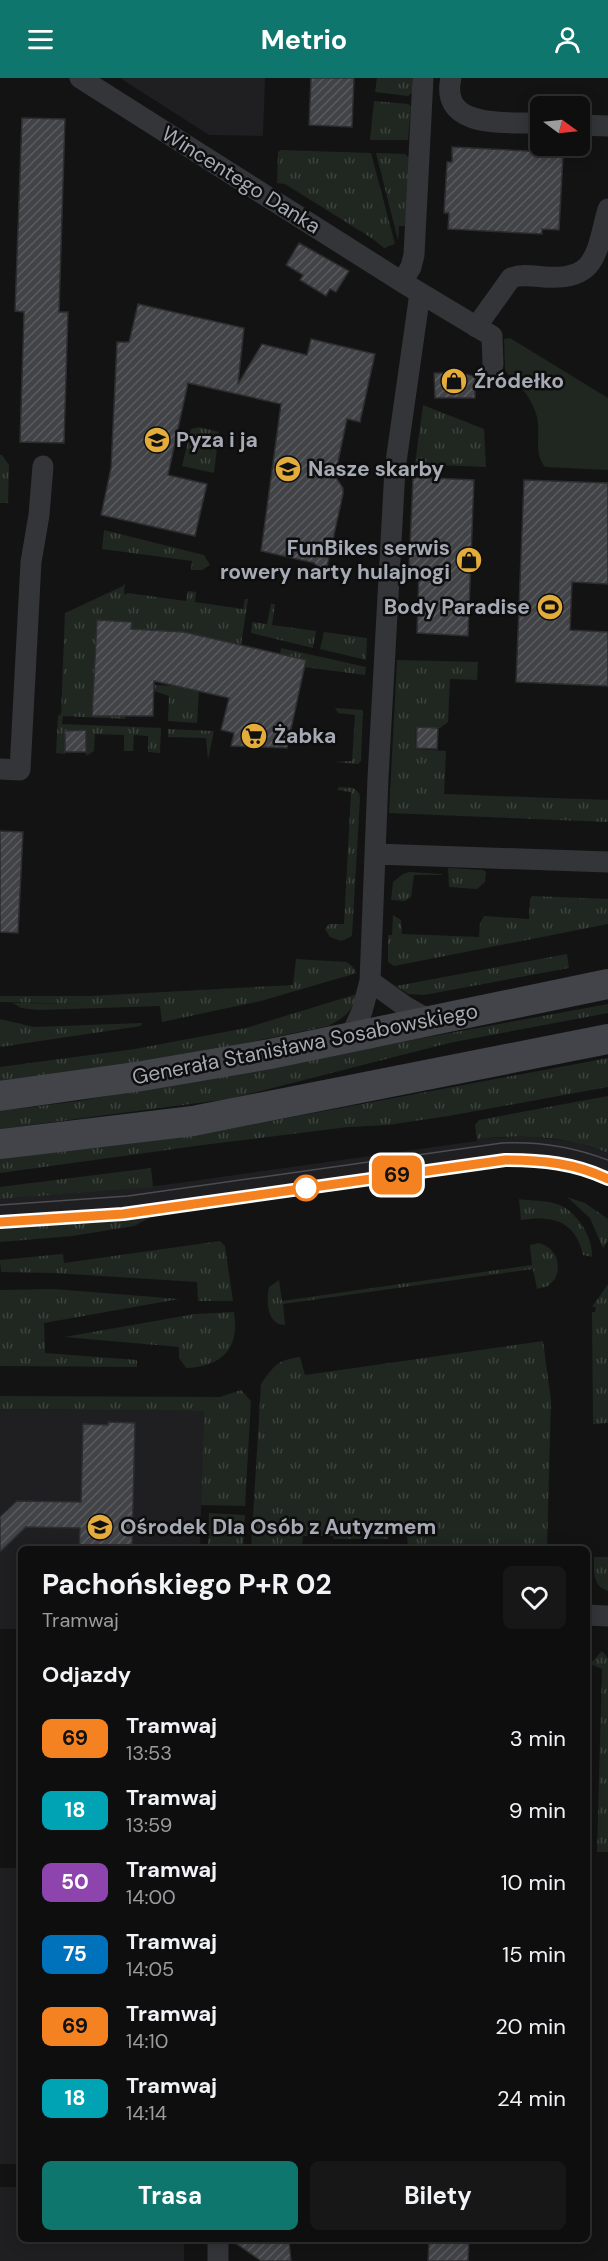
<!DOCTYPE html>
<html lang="pl">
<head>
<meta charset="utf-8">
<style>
  :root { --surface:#0e0e0f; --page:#171718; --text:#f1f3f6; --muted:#9b9c9e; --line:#2e2e2f; --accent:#0f766e }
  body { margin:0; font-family:"DM Sans",sans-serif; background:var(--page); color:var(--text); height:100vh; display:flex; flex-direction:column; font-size:22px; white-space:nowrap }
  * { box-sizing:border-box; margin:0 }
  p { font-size:20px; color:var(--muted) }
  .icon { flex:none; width:33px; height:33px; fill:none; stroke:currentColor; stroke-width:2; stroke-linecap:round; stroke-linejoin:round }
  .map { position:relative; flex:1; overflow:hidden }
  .drawer { position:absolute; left:18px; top:1468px; width:572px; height:696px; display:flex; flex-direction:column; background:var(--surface); border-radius:9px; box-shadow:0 3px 15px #0003,0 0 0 2px var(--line) }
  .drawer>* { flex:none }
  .badge { padding:0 12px; border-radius:9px; font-size:21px; line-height:39px }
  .needle { width:39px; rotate:105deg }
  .tools { position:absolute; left:530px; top:18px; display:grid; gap:12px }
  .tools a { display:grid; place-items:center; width:60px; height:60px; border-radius:9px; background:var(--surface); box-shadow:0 3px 15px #0003,0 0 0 2px var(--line); font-size:30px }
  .map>.badge { position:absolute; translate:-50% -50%; box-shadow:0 0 0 3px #fff }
  h2 { padding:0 24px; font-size:22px; line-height:54px }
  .round { display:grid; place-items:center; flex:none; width:63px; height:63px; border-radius:9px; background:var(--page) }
  .summary { display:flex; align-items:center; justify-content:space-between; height:102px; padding:0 24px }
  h1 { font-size:28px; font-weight:700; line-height:45px }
  .action { display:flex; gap:12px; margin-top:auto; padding:12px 24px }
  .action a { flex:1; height:69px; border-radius:9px; background:var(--accent); color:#fff; font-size:24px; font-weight:700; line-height:69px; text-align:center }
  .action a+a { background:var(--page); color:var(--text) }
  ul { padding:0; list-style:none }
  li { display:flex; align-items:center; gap:18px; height:72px; padding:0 24px }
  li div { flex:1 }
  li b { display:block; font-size:22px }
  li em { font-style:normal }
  li .badge { min-width:66px; font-weight:700; text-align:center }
  header { display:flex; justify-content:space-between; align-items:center; height:78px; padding:0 24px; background:var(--accent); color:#fff; font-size:27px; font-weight:700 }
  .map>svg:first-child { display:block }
  .built { fill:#1f1f21 }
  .grass { fill:url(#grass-tufts) }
  .park { fill:#1f2720 }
  .building { fill:url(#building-hatch); stroke:#2d2d30; stroke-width:1.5 }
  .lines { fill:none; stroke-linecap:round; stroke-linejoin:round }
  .minor { stroke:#343539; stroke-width:21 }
  .secondary { stroke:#424449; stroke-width:30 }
  .tram { stroke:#4b4d52; stroke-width:1.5 }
  .line-casing { stroke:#fff; stroke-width:14 }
  .line { stroke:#f58220; stroke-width:9 }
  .stop-dot { fill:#fff; stroke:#f58220; stroke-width:3 }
  .labels { text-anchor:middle; stroke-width:5; stroke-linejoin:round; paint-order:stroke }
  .street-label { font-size:21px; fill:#a5aab4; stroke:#0e0e0f }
  .poi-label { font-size:21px; font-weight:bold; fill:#a5aab4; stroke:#0e0e0f; text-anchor:start }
</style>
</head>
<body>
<header><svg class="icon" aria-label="menu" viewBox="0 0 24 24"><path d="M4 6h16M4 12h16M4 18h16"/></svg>Metrio<svg class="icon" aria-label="person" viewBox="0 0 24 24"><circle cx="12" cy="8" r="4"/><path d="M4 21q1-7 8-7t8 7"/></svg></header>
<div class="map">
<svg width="608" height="2183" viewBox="0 0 608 2183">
  <defs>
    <pattern id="grass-tufts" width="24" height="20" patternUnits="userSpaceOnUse" patternTransform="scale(1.5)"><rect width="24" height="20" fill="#1f2720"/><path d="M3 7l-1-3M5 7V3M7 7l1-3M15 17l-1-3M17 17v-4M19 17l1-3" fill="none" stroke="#3d443e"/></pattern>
    <pattern id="building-hatch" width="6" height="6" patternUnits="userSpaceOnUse" patternTransform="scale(1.5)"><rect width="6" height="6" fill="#424347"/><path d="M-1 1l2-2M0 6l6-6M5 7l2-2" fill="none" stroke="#5a5b5f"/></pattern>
  </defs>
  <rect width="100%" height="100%" fill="#131314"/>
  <path class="built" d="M120,0H265L263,58L209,57Z
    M526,1058L575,1064L608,1075V1108L585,1098L552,1090L503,1088L157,1136L0,1150V1121L164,1107L477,1063V1061Z
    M0,1331L204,1333L200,1471L21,1472V1551H0Z
    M0,1790H21V2086H0Z
    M0,2109H21V2162H184V2183H0Z"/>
  <path class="grass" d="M377,0H412V15L408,18L375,14Z
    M374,23L408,26L411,28L408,62H370Z
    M281,72L371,75L395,166L384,170L373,161L285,106L277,105L278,74Z
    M376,75L405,76L409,80L406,148H399L398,162Z
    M423,327L484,351L486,389L415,386Z
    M199,349L219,354L214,395L182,388L191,351Z
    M0,377H2L9,387L8,425H0Z
    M104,452L204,477L210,487L202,492H191L192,483L102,471Z
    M125,505L124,515L125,517L127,515L186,523L188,513L196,514L195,524L243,531L245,521H248L241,567L184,554L131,551V544L97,542L93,623L126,637L125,641L63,638L62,646L161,650L160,675L148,674V658L134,657L133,673H124V657L95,656L94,673L86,678L85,652L65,653V676L56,675L58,638L61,636L65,535L123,508Z
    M271,526H275L272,547L316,553L313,570L251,555L252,544L267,546Z
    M324,554L367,560L366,582L320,571Z
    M281,570L366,589L365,597L304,589L306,582L280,576Z
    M397,582L478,584L477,602L450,601L448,644L440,650L416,649L415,671L446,673L444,716L608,722V744L389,735Z
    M155,607L177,608L199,613L197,645L168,643L169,618L154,613Z
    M335,630L363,632L361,683L358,686L333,684L352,683L355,637L338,635Z
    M168,651L214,653L208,682L206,660L168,659Z
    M339,709L354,710L359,715L360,720L352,858L341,863L330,859L325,851L329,846H344L351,714L337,712Z
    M448,790L483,792L486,794L485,804L477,811L449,809Z
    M409,794L442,796V797H414L411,819L405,823L391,822L393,804L403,796Z
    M532,818L608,821V846L394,888L388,884V857H392L393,837L401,842L402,856L479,859L480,845L484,838L529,841L530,821Z
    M567,876L569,890L424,917L408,916L396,908Z
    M296,881L346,884L351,887L357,895L261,923L162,944L160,928L38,932L21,930L13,925L94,926L0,924V918H90L293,907Z
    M357,916C353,933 343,941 328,948L188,977L0,1004V989L135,971L246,950Z
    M608,926V935L449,965L229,1021L0,1051V1033L79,1023Z
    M0,941L34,949L142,945L141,948L0,969Z
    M608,980V1009L448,1038L388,1047L348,1049L203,1067L0,1095V1081L218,1053Z
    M608,1018V1075C565,1058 523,1056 477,1061L475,1047L479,1042Z
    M151,1090L153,1109L0,1121V1109Z
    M567,1119L585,1125L608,1141V1163L603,1170L590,1140Z
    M519,1121C531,1123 545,1122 557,1126C577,1133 593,1159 592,1179L583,1177C576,1143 552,1137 521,1142Z
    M157,1136L134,1148L72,1158L0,1164V1150Z
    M220,1163L225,1168L233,1223H198L197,1204L54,1195L1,1194L0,1182L63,1176L64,1185Z
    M539,1165C556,1170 562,1186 555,1201L548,1208L537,1211L533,1191L283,1226L285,1247C267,1247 266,1223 269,1209L279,1202L282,1223L532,1187L530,1167Z
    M608,1206V1345L593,1346L592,1234H595L596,1229H592Z
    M54,1211L179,1221L44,1245L45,1275L137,1282V1289L0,1288V1212Z
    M234,1234C240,1271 222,1288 186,1290L179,1280V1269L64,1259L195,1236Z
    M543,1263L551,1323L547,1471H408L407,1457H389L388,1461H334L333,1458H303L302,1471H251L261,1306C274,1288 277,1282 300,1279L305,1297Z
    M241,1312L251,1323L245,1428L201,1427L204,1333L0,1331V1318L220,1319Z
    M209,1435L245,1437L243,1471H208Z
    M594,1479H608V1513C592,1508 594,1493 594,1479Z
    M602,1573L608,1580V1774H597L602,1591L590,1586Z"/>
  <path class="park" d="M510,260L608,320V392L545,389C533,374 541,357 537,339C532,320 519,306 505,293L504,261Z"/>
  <path class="building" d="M311,0H354L352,49L309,47Z
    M22,40L65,41L59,234H68L64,365L20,364L24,234L15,233Z
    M452,69L547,74L546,78L563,79L559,152L542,151V156L448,151L449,135H444L447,84H452Z
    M299,165L349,193L336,214L330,211L326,218L300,202L303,197L286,187Z
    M138,226L244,250L238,306L262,266L307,277L311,261L375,276L360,344L347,341L335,398L343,410V416L325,498L314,485L261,473L281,326L188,305L168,397L207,406L195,458L101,437L111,390L117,264H129Z
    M434,295H459L475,298V320H435Z
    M413,399L474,402L468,558L417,555L419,489H409Z
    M524,402L608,405V506L572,504L570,552L608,554V608L516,604Z
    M97,542L132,544L131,551L184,554L306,582L287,670L231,668L234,655L221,652L229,620L154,603L153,638H92Z
    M417,649L438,650L437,671L416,670Z
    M86,652V674H65V653Z
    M0,753L23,754L18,855L0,854Z
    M108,1344L135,1345L132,1472H79L80,1450L26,1449L0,1474V1439L17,1423L81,1424L83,1346L108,1347Z
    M231,2162H289L291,2183H261Z
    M429,2162H469L468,2183H428Z"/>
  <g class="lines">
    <path class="minor" d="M80,0L402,204L492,258L493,287
      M451,0C439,52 509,44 540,45
      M579,47L608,48
      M402,204L411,189L414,177L423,0
      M476,249L511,200C521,196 533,198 544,199C598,203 596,174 608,131
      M0,691L20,692L31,484L39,437L43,388
      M375,776L608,784
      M370,903L406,929L429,942
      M351,958L362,933L370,903L378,700L395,391L420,215
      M586,1537L608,1538
      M218,2183V2162"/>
    <path class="secondary" d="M0,1018L142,998L270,976L608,906
      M0,1066L193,1043L608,961"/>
    <path class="tram" d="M0,1127L128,1118L502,1065C539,1063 574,1069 608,1082
      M0,1144L123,1136L505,1082C541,1081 575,1085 608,1101"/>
  </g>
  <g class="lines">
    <defs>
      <path id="line" d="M0,1144L123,1136L505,1082C541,1082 575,1085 608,1101"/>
    </defs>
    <use href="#line" class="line-casing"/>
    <use href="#line" class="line"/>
  </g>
  <defs>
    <symbol id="shop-disc" viewBox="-11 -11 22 22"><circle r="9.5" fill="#e4ad3b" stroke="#0e0e0f"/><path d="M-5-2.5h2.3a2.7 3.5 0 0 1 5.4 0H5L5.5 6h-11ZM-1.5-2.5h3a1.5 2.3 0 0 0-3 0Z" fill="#111"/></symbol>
    <symbol id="school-disc" viewBox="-11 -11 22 22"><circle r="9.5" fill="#e4ad3b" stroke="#0e0e0f"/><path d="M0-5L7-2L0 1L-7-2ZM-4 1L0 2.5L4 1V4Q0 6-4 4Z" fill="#111"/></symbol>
    <symbol id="stadium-disc" viewBox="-11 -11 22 22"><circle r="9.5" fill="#e4ad3b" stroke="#0e0e0f"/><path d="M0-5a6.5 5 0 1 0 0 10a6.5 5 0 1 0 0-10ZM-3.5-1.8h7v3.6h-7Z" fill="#111"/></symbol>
    <symbol id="supermarket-disc" viewBox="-11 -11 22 22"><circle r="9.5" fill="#e4ad3b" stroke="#0e0e0f"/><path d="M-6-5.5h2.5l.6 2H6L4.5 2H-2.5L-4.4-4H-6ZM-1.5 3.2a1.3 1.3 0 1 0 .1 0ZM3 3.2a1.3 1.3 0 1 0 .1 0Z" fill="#111"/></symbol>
  </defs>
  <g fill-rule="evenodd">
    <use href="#shop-disc" x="439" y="288" width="30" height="30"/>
    <use href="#school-disc" x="142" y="347" width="30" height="30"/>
    <use href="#school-disc" x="273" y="376" width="30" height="30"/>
    <use href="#shop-disc" x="454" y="467" width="30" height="30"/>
    <use href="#stadium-disc" x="535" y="514" width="30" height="30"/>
    <use href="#supermarket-disc" x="239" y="643" width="30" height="30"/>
    <use href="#school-disc" x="85" y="1434" width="30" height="30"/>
  </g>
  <circle class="stop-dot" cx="306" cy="1110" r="12"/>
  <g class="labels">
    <g class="street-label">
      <text transform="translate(241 102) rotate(32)" y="7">Wincentego Danka</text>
      <text transform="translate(305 966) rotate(-11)" y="7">Generała Stanisława Sosabowskiego</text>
    </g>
    <g class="poi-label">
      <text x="474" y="310">Źródełko</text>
      <text x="176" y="369">Pyza i ja</text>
      <text x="308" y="398">Nasze skarby</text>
      <text x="450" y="477" text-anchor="end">FunBikes serwis<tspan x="450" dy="24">rowery narty hulajnogi</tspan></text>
      <text x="530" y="536" text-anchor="end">Body Paradise</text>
      <text x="274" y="665">Żabka</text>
      <text x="120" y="1456">Ośrodek Dla Osób z Autyzmem</text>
    </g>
  </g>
</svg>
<div class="tools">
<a><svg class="needle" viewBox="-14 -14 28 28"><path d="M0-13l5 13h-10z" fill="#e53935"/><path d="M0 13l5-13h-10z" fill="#9b9c9e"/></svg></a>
</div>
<b class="badge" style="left:397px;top:1097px;background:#f58220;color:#111">69</b>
<section class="drawer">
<div class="summary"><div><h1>Pachońskiego P+R 02</h1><p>Tramwaj</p></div><a class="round"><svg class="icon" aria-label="heart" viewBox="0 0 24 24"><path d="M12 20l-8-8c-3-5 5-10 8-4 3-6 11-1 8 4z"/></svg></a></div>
<h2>Odjazdy</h2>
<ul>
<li><span class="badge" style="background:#f58220;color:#111">69</span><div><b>Tramwaj</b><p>13:53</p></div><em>3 min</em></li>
<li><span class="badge" style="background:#00a3b4;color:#fff">18</span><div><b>Tramwaj</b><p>13:59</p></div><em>9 min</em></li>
<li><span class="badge" style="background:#8e44ad;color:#fff">50</span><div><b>Tramwaj</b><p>14:00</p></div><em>10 min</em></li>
<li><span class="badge" style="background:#0072bc;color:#fff">75</span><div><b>Tramwaj</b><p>14:05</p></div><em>15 min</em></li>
<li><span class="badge" style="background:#f58220;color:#111">69</span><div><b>Tramwaj</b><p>14:10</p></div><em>20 min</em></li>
<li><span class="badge" style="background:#00a3b4;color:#fff">18</span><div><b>Tramwaj</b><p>14:14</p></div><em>24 min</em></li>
</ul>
<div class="action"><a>Trasa</a><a>Bilety</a></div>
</section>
</div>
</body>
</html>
